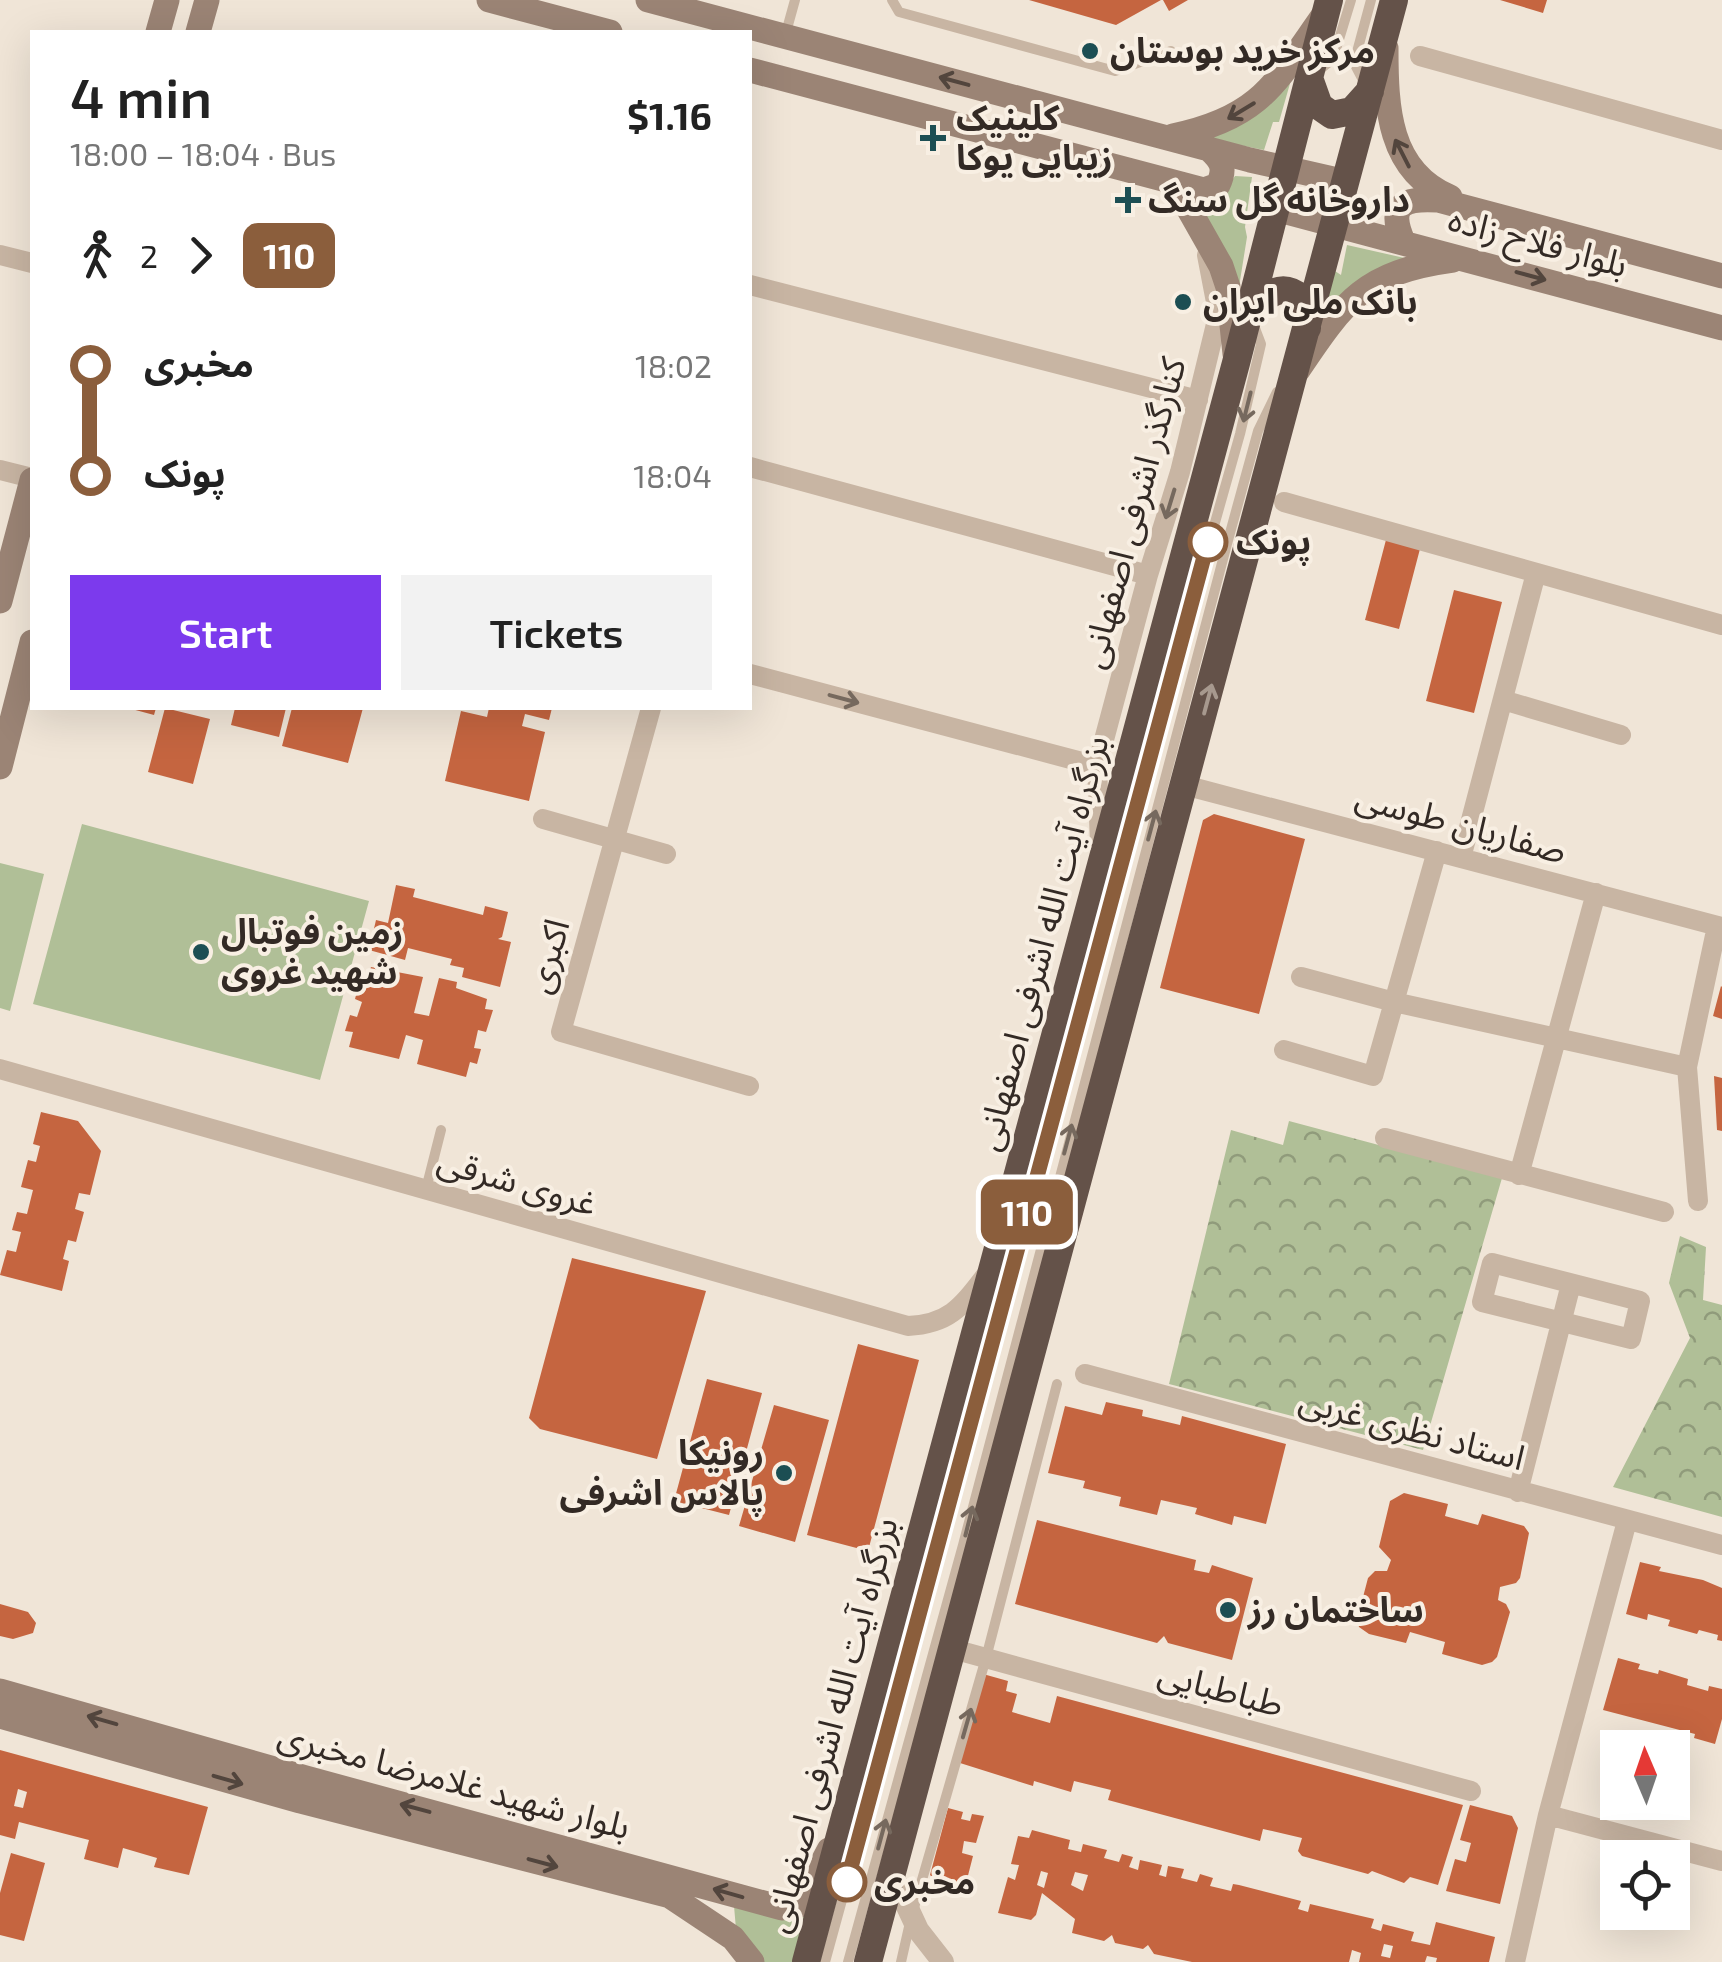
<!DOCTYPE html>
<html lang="en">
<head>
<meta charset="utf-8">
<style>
  :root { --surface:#fff; --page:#f2f2f2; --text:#222; --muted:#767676; --accent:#7c3aed }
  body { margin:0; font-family:"Exo 2","Noto Sans Arabic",sans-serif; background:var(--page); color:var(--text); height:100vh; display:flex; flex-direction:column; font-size:38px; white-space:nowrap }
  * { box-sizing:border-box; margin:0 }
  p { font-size:32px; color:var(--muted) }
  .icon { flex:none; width:55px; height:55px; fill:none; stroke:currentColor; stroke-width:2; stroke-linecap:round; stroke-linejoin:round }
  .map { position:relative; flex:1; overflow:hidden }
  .drawer { position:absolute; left:30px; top:30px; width:722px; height:680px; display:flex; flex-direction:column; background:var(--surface); border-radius:0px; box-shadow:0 10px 40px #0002 }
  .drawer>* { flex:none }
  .badge { padding:0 20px; border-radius:15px; font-size:35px; line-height:65px }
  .needle { width:65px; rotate:358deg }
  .tools { position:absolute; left:1600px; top:1730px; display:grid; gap:20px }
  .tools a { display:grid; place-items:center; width:90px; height:90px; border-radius:0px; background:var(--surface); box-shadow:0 10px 40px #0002; font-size:50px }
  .map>.badge { position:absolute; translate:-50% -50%; box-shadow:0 0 0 5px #fff }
  .legs { display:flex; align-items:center; gap:15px; height:110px; padding:0 40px; font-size:32px }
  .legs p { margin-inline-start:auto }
  .summary { display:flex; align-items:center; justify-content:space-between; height:170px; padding:0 40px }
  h1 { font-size:55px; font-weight:600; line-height:75px }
  .cta { display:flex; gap:20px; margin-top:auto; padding:20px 40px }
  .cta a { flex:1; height:115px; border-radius:0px; background:var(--accent); color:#fff; font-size:40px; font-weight:600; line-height:115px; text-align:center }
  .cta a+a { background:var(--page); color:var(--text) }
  ul { padding:0 40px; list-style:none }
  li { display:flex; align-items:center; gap:35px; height:110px; font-size:38px }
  li i { display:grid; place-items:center; width:15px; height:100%; margin:0 12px; background:currentColor }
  li i::after { content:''; width:25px; height:25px; margin:-12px; border:8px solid; border-radius:50%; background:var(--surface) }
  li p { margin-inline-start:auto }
  li:first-child i { background:linear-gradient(#0000 50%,currentColor 0) }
  li:last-child i { background:linear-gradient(currentColor 50%,#0000 0) }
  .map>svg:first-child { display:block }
  .forest { fill:url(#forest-crowns) }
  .garden { fill:#b0bf97 }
  .building { fill:#c56540; fill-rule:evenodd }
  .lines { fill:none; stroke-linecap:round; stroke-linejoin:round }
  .service { stroke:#c8b5a3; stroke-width:10 }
  .minor { stroke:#c8b5a3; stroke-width:20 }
  .tertiary { stroke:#c8b5a3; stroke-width:22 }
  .secondary { stroke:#9b8475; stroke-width:25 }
  .trunk { stroke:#645249; stroke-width:28 }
  .oneway { stroke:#52453d }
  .oneway2 { stroke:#76695e }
  .oneway3 { stroke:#a7998e }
  .line-1-casing { stroke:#fff; stroke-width:22 }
  .line-1 { stroke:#8b5e3c; stroke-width:15 }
  .poi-dot { fill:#1c4e53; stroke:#f8efe3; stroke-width:4 }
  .stop-1-dot { fill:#fff; stroke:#8b5e3c; stroke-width:5 }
  .labels { text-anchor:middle; stroke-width:8; stroke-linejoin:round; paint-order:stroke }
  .poi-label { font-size:35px; font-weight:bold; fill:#332a25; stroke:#f8efe3; text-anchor:start }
  .street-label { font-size:35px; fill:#332a25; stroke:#f8efe3 }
  .stop-label { font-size:35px; font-weight:bold; fill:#332a25; stroke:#f8efe3; text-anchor:start }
</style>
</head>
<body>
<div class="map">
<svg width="1722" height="1962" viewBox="0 0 1722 1962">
  <defs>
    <pattern id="forest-crowns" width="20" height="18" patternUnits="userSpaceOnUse" patternTransform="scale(2.5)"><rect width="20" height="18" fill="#b0bf97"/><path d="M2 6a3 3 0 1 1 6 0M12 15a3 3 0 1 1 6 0" fill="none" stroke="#909b7b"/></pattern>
  </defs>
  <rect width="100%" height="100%" fill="#f0e5d7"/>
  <path class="forest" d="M1289,1121L1502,1178L1423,1450L1169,1384L1231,1130L1283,1145Z
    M1680,1236L1706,1247L1703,1300L1722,1305V1517L1613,1487L1690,1338L1669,1283Z"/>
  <path class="garden" d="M1295,66L1279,122H1273L1264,150L1204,138Z
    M1235,176L1252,177L1245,227L1247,237L1235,312L1197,203L1221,196Z
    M1347,245L1409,259L1319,331L1335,271L1341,275Z
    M82,824L369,901L320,1080L33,1004Z
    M0,863L44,874L10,1011L0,1008Z
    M810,1898L796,1962H763L736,1929L734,1906Z"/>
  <path class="building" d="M1029,0H1161L1116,25Z
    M1163,0H1188L1169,11Z
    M1500,0H1547L1543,13Z
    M1387,536L1421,545L1399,629L1365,620Z
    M1454,590L1502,602L1474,713L1426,701Z
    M128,708H156L154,715Z
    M165,708L210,719L193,784L148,772Z
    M235,708H286L279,737L231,725Z
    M292,708H363L348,763L282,746Z
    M489,708H552L549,720L525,714L522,726L545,732L529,801L445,781L461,711L487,717Z
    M1214,814L1305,839L1259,1014L1160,988L1203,820Z
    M396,885L415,889L413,897L483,915L485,906L508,912L502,937L498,939L511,942L500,987L462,977L464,968L450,965L452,959L408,948L405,960L369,950L376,920L388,923Z
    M371,967L423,977L414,1013L429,1016L439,978L457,982L456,988L487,999L485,1009L493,1010L486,1032L478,1030L474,1048L481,1049L477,1064L470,1062L466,1077L417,1064L423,1040L406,1035L399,1059L349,1047L353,1032L345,1031L350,1015L357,1017L362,1002L355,999L361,976L367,978Z
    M1721,986L1722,987V1019L1713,1016Z
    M1714,1076L1722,1078V1131L1717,1130Z
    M41,1112L78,1121L101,1151L90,1195L79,1193L75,1209L84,1212L76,1242L68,1240L63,1259L69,1261L62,1291L0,1275L7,1250L16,1252L21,1232L12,1230L17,1212L27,1214L33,1190L21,1187L28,1160L36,1162L40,1146L33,1144Z
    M572,1258L706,1291L657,1459L540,1429L529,1418Z
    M858,1344L919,1360L868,1551L807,1535Z
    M707,1379L762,1393L729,1515L674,1501Z
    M1106,1402L1143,1410L1142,1416L1180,1425L1182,1416L1286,1444L1266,1524L1234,1516L1232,1525L1195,1514L1197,1508L1161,1500L1157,1515L1119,1506L1121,1497L1083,1488L1085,1481L1048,1473L1065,1406L1102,1415Z
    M774,1405L829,1420L795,1542L739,1526Z
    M1404,1493L1448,1504L1445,1516L1478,1525L1482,1514L1524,1526L1529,1533L1520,1578L1516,1583L1500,1587L1498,1600L1506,1604L1510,1612L1497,1657L1492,1662L1482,1665L1442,1654L1445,1642L1410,1632L1406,1643L1369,1634L1359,1627L1357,1620L1368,1578L1375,1571H1387L1391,1560L1379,1547L1390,1501Z
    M1037,1520L1196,1560L1194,1570L1209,1573L1212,1565L1253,1578L1232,1660L1168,1643L1164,1636L1157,1643L1015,1604Z
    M1640,1562L1661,1567L1659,1571L1703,1580L1722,1588V1641L1717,1640L1718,1635L1699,1630L1697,1634L1668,1626L1670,1620L1648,1614L1647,1620L1626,1614Z
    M0,1604L28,1612L36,1623L33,1633L13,1639L0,1636Z
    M1618,1658L1640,1664L1638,1669L1658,1674L1659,1670L1688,1679L1687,1685L1708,1691L1709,1686L1722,1689V1719L1715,1744L1694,1738L1695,1734L1603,1710Z
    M983,1674L1008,1681L1006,1691L1017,1694L1012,1712L1050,1723L1057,1696L1463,1805L1438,1885L1410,1877L1404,1883L1372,1871L1368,1874L1302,1856L1298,1851L1302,1838L1263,1829L1260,1841L1108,1800L1111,1790L1074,1781L1071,1792L1034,1781L1033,1786L960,1763Z
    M0,1750L208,1807L189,1875L154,1867L157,1858L123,1848L118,1868L84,1859L89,1840L19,1822L15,1839L0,1835ZM18,1789L27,1792L23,1808L14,1806Z
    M1470,1805L1512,1816L1518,1828L1500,1904L1446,1891L1455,1859L1466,1862L1471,1843L1460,1840Z
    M948,1808L963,1812L961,1819L970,1821L972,1814L984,1816L976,1843L964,1841L962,1853L973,1856L963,1895L952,1896L930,1875Z
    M1032,1830L1070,1840L1068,1849L1081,1852L1083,1844L1107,1850L1104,1858L1119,1862L1122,1854L1133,1857L1129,1867L1138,1870L1140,1860L1162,1865L1159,1875L1166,1877L1168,1866L1184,1869L1181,1878L1197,1882L1200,1874L1213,1878L1210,1886L1231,1891L1233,1884L1239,1885L1301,1901L1298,1909L1308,1912L1310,1904L1374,1919L1371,1928L1381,1931L1383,1924L1414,1932L1411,1941L1430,1945L1436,1922L1495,1937L1489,1962H1436L1437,1958L1427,1956L1425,1962H1359L1361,1953L1352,1950L1349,1962H1192L1154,1954L1148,1945L1143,1949L1115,1943L1112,1935L1104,1941L1072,1933L1075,1919L1042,1893L1036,1915L1031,1920L998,1913L1008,1877L1015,1880L1019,1865L1011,1864L1018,1836L1029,1838ZM1041,1871L1048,1873L1044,1888L1037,1885ZM1075,1872L1088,1875L1083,1891L1071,1885ZM1384,1944L1393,1946L1390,1958L1381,1956Z
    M11,1853L45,1863L24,1941L0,1935V1893Z"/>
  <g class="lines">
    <path class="service" d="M892,0L899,12L1115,71L1171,51
      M785,36L795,0
      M1319,70L1333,59L1351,0
      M1364,82L1354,63L1371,0
      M426,1189L441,1130
      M825,1962L952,1499L1118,866L1240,434L1261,344L1253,323
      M848,1962L963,1545L1227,544L1258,431L1277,392
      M901,1962L911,1918L986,1658L1057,1384"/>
    <path class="minor" d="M1420,56L1722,140
      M0,255L32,263
      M750,285L1198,400
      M750,467L1148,575
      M0,470L32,478
      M1284,502L1722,625
      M750,674L1097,766
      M1503,700L1621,735
      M651,708L561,1032L749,1086
      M1184,785L1722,927
      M543,819L666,854
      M1100,844L1097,766L1148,575L1180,472L1216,324V302L1207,255
      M1461,858L1536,573
      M1301,977L1394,1002L1687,1067L1698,1201
      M1284,1050L1373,1076L1437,851
      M1687,1067L1717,926
      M0,1069L908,1326C950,1324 962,1306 986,1275
      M1385,1138L1664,1212
      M1519,1175L1596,893
      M1492,1263L1640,1301L1631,1339L1482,1302Z
      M1085,1374L1722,1545
      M1518,1492L1571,1284
      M953,1649L1471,1791
      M1548,1815L1722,1861
      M1515,1962L1548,1815L1627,1521"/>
    <path class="tertiary" d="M892,1874L918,1930L943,1962"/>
    <path class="secondary" d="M489,0L610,32
      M648,0L1250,160L1346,182
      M158,32L167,0
      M198,32L207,0
      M1386,48C1386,107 1388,171 1450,197
      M750,70L1204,190L1218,185C1226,168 1222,161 1209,149
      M1173,136C1260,118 1275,84 1323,16
      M1174,183L1221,266L1228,287L1235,354
      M1275,209L1722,328
      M1403,241C1387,205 1403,198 1438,200L1722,276
      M1298,370C1345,300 1365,272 1453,260
      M0,601L32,480
      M0,767L32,642
      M0,1691L306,1778L782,1908L800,1905L829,1850
      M0,1716L300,1801L670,1896L733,1938L752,1962"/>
    <path class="trunk" d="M1309,78L1319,106L1332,115L1352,111L1370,91
      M1249,313C1264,297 1280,280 1301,298L1307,328
      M806,1962L1236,363L1329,0
      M868,1962L1394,0"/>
  </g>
  <defs><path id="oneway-shaft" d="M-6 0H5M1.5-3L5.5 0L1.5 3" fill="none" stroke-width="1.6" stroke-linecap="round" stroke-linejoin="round" transform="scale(2.5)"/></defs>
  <g class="oneway">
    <use href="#oneway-shaft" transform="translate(954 81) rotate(-165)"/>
    <use href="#oneway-shaft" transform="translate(1241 111) rotate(149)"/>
    <use href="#oneway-shaft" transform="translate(1402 153) rotate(-117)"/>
    <use href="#oneway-shaft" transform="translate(1531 276) rotate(15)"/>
    <use href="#oneway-shaft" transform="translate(102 1720) rotate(-164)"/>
    <use href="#oneway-shaft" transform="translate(228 1780) rotate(16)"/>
    <use href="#oneway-shaft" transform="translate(415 1808) rotate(-165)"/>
    <use href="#oneway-shaft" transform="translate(543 1863) rotate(15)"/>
    <use href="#oneway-shaft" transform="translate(728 1893) rotate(-164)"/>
  </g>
  <g class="oneway2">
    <use href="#oneway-shaft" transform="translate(1247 407) rotate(104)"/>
    <use href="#oneway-shaft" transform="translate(1170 504) rotate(107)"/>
    <use href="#oneway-shaft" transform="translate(844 699) rotate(15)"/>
    <use href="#oneway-shaft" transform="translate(1152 825) rotate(-75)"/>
    <use href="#oneway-shaft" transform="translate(1068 1139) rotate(-75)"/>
    <use href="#oneway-shaft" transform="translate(969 1521) rotate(-76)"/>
    <use href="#oneway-shaft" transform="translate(967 1723) rotate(-74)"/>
    <use href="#oneway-shaft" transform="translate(882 1834) rotate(-75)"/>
  </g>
  <use class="oneway3" href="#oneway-shaft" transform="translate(1208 699) rotate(-75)"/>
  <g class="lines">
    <defs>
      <path id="line-1" d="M847,1882L1208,542"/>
    </defs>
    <use href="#line-1" class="line-1-casing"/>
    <use href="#line-1" class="line-1"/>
  </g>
  <g class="poi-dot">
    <circle cx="1090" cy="51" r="10"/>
    <path d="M928 123h10v10h10v10h-10v10h-10v-10h-10v-10h10z"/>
    <path d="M1123 185h10v10h10v10h-10v10h-10v-10h-10v-10h10z"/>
    <circle cx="1183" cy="302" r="10"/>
    <circle cx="201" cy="952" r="10"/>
    <circle cx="784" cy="1473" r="10"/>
    <circle cx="1228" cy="1610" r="10"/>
  </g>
  <g class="stop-1-dot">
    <circle cx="1208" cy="542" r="18"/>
    <circle cx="847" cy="1882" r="18"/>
  </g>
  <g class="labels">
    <g class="poi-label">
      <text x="1110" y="63">مرکز خرید بوستان</text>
      <text x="956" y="130">کلینیک<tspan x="956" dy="40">زیبایی یوکا</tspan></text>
      <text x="1148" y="212">داروخانه گل سنگ</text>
      <text x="1203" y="314">بانک ملی ایران</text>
      <text x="221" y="944">زمین فوتبال<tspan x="221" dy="40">شهید غروی</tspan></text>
      <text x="764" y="1465" text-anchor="end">رونیکا<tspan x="764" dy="40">پالاس اشرفی</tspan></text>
      <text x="1248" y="1622">ساختمان رز</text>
    </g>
    <g class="street-label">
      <text transform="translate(1538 242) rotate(15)" y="12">بلوار فلاح زاده</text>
      <text transform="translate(1133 513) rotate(-75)" y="12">کنارگذر اشرفی اصفهانی</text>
      <text transform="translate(1461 824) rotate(15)" y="12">صفاریان طوسی</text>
      <text transform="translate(1042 943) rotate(-75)" y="12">بزرگراه آیت الله اشرفی اصفهانی</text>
      <text transform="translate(548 956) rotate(-74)" y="12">اکبری</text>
      <text transform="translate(517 1182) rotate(16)" y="12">غروی شرقی</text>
      <text transform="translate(1412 1429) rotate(15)" y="12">استاد نظری غربی</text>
      <text transform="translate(1221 1689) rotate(15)" y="12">طباطبایی</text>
      <text transform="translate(831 1725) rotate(-75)" y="12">بزرگراه آیت الله اشرفی اصفهانی</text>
      <text transform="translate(454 1781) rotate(15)" y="12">بلوار شهید غلامرضا مخبری</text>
    </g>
    <g class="stop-label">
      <text x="1236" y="554">پونک</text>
      <text x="874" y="1894">مخبری</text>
    </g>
  </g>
</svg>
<div class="tools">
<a><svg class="needle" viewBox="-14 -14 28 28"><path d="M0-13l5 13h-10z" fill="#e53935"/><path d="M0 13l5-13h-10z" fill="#767676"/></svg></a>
<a><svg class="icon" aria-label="locate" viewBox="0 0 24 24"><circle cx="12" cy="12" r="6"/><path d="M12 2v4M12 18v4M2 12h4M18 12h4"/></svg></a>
</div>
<b class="badge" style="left:1027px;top:1212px;background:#8b5e3c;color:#fff">110</b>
<section class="drawer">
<div class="summary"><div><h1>4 min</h1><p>18:00 – 18:04 · Bus</p></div><b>$1.16</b></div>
<div class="legs"><svg class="icon" aria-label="walk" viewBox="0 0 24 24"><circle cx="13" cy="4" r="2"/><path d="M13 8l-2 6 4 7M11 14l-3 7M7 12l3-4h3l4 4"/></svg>2<svg class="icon" aria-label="forward" viewBox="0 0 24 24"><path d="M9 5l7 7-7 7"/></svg><b class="badge" style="background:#8b5e3c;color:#fff">110</b></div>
<ul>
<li><i style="color:#8b5e3c"></i><b>مخبری</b><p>18:02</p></li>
<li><i style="color:#8b5e3c"></i><b>پونک</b><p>18:04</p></li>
</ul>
<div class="cta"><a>Start</a><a>Tickets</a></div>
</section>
</div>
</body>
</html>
